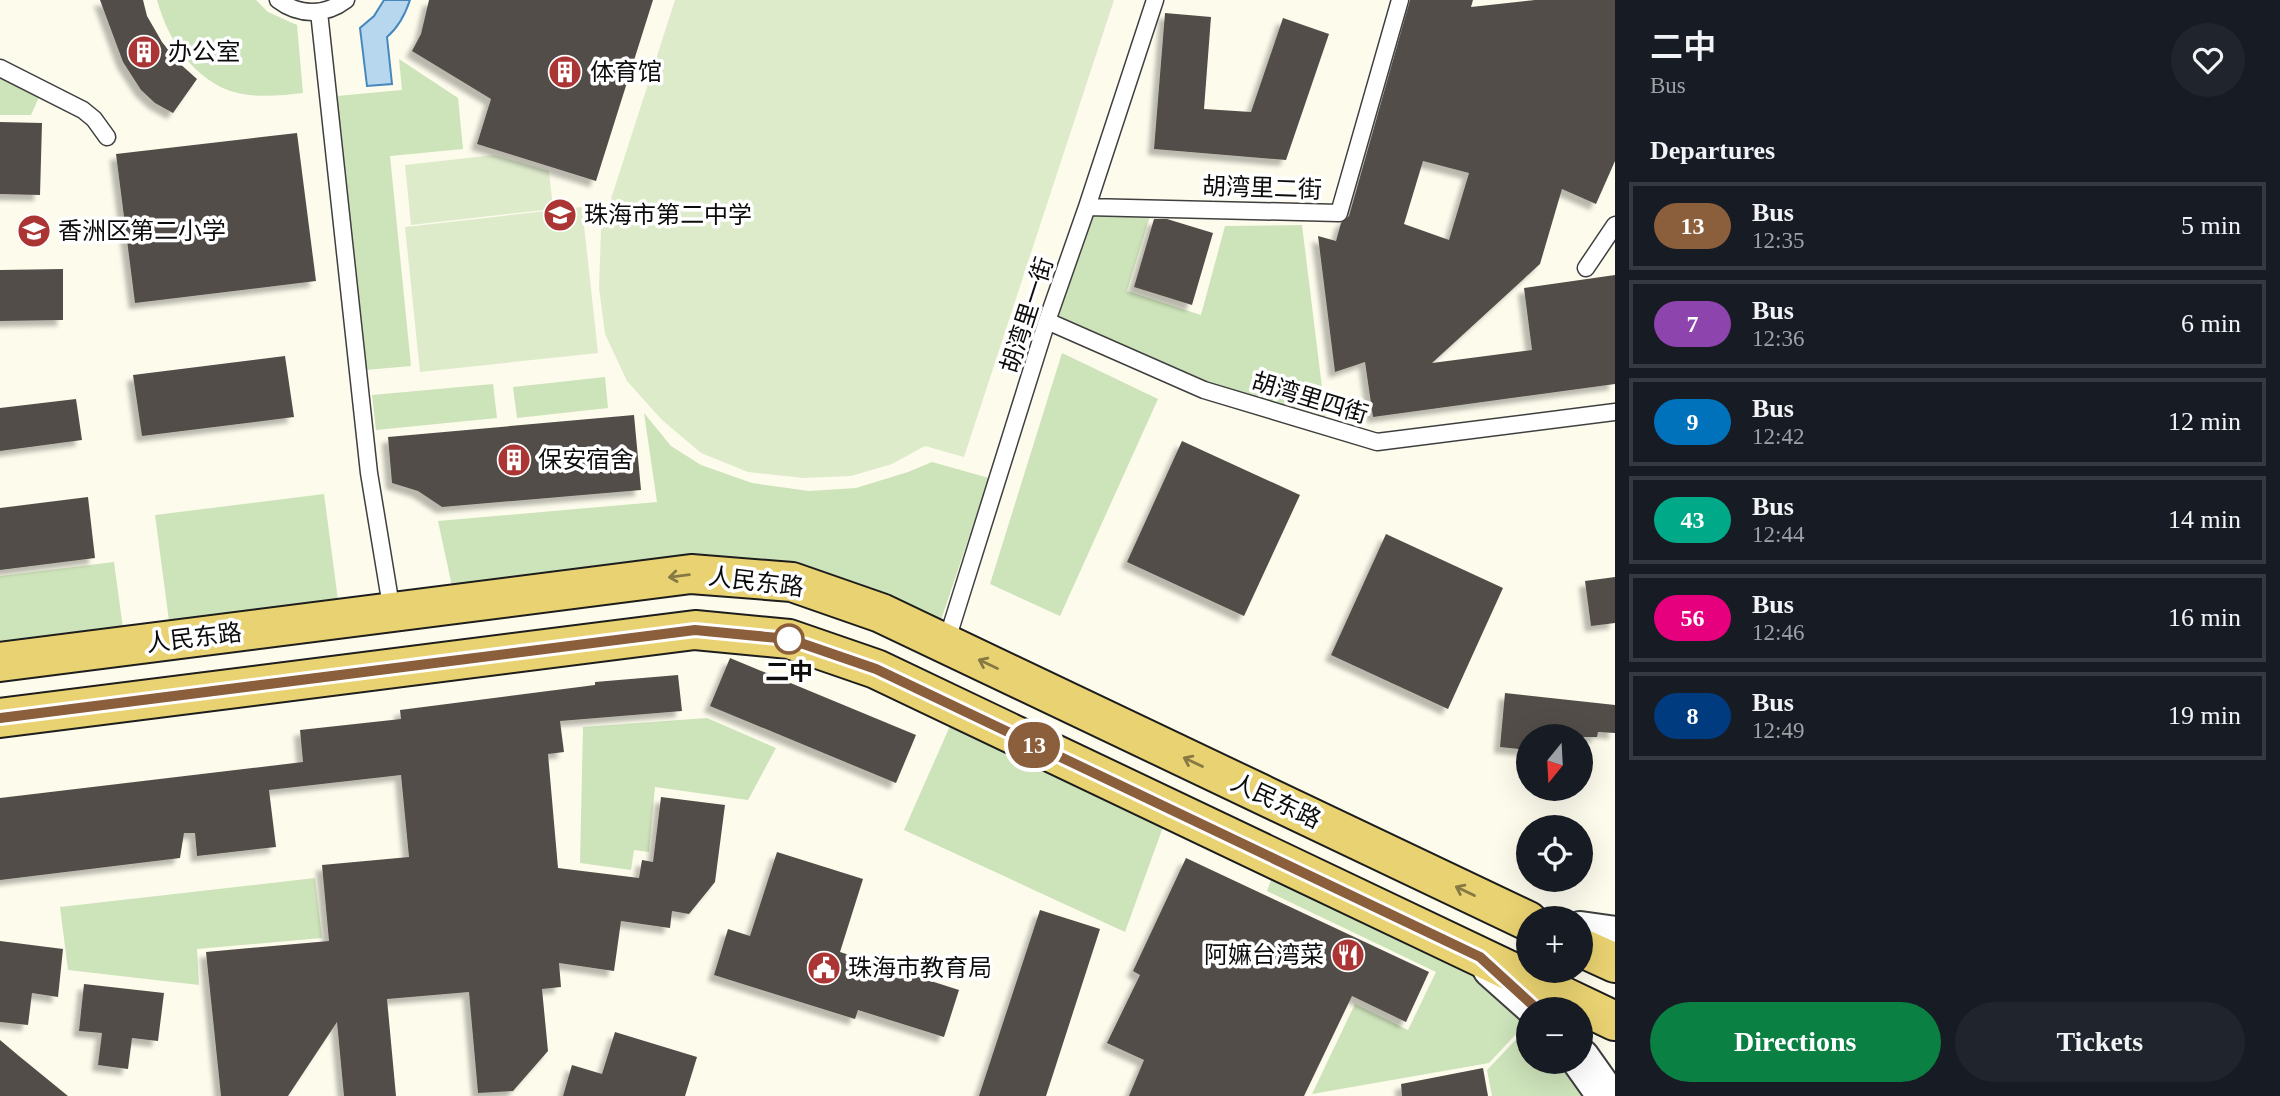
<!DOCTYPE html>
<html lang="en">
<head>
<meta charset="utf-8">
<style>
  :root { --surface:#171b24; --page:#20242c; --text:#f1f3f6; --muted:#9ea1a6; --line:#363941; --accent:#0b8043 }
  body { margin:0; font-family:"Times New Roman","Noto Sans SC",serif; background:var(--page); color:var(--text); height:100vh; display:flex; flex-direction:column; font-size:26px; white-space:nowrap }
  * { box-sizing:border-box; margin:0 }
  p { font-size:23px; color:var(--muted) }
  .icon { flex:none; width:38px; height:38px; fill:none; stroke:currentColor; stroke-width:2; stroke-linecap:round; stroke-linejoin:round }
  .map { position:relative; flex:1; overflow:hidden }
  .side { display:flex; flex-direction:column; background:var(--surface); width:665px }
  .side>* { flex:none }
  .badge { padding:0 14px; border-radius:23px; font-size:24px; line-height:46px }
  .needle { width:46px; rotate:198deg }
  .tools { position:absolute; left:1516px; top:724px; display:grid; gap:14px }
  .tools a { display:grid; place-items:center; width:77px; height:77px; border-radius:50%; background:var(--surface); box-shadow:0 7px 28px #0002; font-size:35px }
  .map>.badge { position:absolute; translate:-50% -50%; box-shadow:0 0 0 4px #fff }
  h2 { padding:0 35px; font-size:26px; line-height:63px }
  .round { display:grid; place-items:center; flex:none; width:74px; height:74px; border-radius:37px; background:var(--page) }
  .head { display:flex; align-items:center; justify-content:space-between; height:119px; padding:0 35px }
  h1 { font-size:33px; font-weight:600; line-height:52px }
  .action { display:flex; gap:14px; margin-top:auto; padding:14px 35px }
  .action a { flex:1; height:80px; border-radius:42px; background:var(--accent); color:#fff; font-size:28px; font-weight:600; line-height:80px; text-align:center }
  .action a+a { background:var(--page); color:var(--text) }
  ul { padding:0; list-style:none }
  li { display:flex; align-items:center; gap:21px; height:88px; margin:0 14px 10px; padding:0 21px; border:4px solid var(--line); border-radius:0px }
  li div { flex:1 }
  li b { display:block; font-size:26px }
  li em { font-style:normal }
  li .badge { min-width:77px; font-weight:700; text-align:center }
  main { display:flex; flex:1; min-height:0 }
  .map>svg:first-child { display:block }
  .green { fill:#cde3ba }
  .pitch { fill:#deebcb }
  .water { fill:#b7d7ef; stroke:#4687bd; stroke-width:2 }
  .building { fill:#534e49; fill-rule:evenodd; filter:url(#shadow) }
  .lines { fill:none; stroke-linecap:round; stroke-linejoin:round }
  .service-casing { stroke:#3f3f3f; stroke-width:19 }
  .tertiary-casing { stroke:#3f3f3f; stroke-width:42 }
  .primary-casing { stroke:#1d1d1d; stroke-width:42 }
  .service { stroke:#fff; stroke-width:16 }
  .tertiary { stroke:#fff; stroke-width:38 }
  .primary { stroke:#e9d271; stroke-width:38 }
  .oneway { stroke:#867944 }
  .line-casing { stroke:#fff; stroke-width:16 }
  .line { stroke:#8b5e3c; stroke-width:10 }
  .stop-dot { fill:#fff; stroke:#8b5e3c; stroke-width:3.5 }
  .labels { text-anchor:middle; stroke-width:7; stroke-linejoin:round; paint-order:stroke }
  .poi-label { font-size:24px; fill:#0c0c0c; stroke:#fff; text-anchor:start }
  .street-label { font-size:24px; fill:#0c0c0c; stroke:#fff }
  .stop-label { font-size:24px; font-weight:bold; fill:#0c0c0c; stroke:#fff }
</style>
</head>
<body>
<main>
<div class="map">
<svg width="1615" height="1096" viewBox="0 0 1615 1096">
  <defs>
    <filter id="shadow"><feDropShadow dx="-6" dy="6" stdDeviation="2" flood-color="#0004"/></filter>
  </defs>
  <rect width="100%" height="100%" fill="#fdfbec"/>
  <path class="green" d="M157,0H256L268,12L297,25L303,93C285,95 267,97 249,95C200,90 169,44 157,0Z
    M399,59L458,98L463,149L390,156L411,366L365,370L337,96L402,90Z
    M0,78L39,97L31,115H0Z
    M1092,214L1150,216L1127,291L1201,315L1225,226L1302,225L1326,420L1208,382L1053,318Z
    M1062,353L1158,399L1060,616L990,584Z
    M605,377L608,408L517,418L513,387Z
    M493,384L497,418L376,430L372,395Z
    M644,413L671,446L701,465L752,483L809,491L856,488L908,472L932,462L989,478L941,620L799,571L453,591L438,521L657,502Z
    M324,494L338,600L169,621L155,515Z
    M114,562L124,636L0,652V576Z
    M954,717L1167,816L1125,932L904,830Z
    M707,718L776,748L748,800L655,787L649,852L634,850L631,870L580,863L583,727Z
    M1276,867L1471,961L1528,1021L1489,1063L1312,1094L1355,1004L1408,1030L1436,972L1267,891Z
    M315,878L322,938L197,949L199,985L68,970L60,907Z
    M1528,1027V1062H1570L1593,1096H1492L1487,1070Z"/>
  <path class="pitch" d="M675,0H1114L964,457L925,446L892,464L851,476L804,478L748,472L701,453L662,420L627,381L605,334L599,288L601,230Z
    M494,155L549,171L553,209L411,225L405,165Z
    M582,207L598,353L420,372L405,227Z"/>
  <path class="water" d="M384,0H410C405,15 399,27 387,37L392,84L367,86L360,28L374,16Z"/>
  <path class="building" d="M100,0H143L147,16L162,42L178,62L197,79L173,113L155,103L141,90L123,62Z
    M429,0H653L596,181L477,144L491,99L412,51L421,34Z
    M1410,0H1473L1471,7L1535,0H1615V161L1596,204L1562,189L1540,264L1432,363L1532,350L1524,288L1615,275V384L1373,417L1365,362L1335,372L1318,236L1336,241L1341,223L1349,216ZM1423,161L1469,173L1449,240L1404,224Z
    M1165,13L1211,17L1204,109L1251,112L1283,18L1329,34L1286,160L1154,149Z
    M0,122L42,123L40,195L0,194Z
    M297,133L316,281L135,303L116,154Z
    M1154,219H1167L1213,233L1192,305L1134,287Z
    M63,269V320L0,321V270Z
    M285,356L294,417L142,436L133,375Z
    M76,399L82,440L0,451V408Z
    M634,415L641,490L442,507L418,491L392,483L388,437Z
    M1182,441L1300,495L1244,616L1127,562Z
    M88,497L95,558L0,570V508Z
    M1386,534L1503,588L1448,709L1331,655Z
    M1615,577V623L1591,626L1585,581Z
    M730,658L916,735L896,783L710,706Z
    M678,675L682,711L560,721L564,752L548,754L558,868L639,878L642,860L653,862L661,797L725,805L715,882L689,914L672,911L670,928L621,921L614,971L559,963L561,987L542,989L548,1051L513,1091L478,1093L469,992L387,999L396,1096H344L337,1022L288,1096H221L206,952L329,941L322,865L409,857L401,775L269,790L276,847L197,856L195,833H184L180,858L0,880V798L303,762L300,730L401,719L400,710L595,685V682Z
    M1505,693L1615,705V733L1598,732L1597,737H1528V750L1500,747Z
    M777,852L863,879L840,952L959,990L944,1037L858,1010L855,1019L714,975L728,929L750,936Z
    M1186,858L1429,972L1406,1022L1352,996L1304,1096H1129L1144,1060L1107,1043L1140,975L1133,971Z
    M1040,910L1100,929L1046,1096H979Z
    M0,941L63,949L58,997L32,993L28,1025L0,1022Z
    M84,984L164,993L158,1041L132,1038L128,1069L98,1065L102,1033L79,1031Z
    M615,1032L697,1057L685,1096H563L572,1065L602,1074Z
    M0,1040L19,1056L68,1096H0Z
    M1483,1068L1488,1096H1402L1401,1084Z"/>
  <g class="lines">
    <defs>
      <path id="service" d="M278,0C299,16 325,16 346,0
        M319,12L369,473L392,612
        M0,68L83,110L94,119L107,137
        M1087,207L1339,213L1400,0
        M1586,268L1615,225
        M1047,321L1204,390L1377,442L1615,412
        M946,643L1047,321L1087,207L1155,0"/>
      <path id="tertiary" d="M1580,931L1615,936
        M1492,968L1539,1010
        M1580,1058L1607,1096"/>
      <path id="primary" d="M0,662L691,574L792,582L881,613L1528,921
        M0,718L695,630L789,639L876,669L1615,1021
        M1580,947L1615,963"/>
    </defs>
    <use href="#service" class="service-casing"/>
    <use href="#tertiary" class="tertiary-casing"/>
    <use href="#primary" class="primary-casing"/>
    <use href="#service" class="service"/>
    <use href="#tertiary" class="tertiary"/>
    <use href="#primary" class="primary"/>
  </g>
  <defs><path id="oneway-shaft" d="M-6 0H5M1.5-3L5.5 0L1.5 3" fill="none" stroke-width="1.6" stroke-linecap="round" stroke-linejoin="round" transform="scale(1.75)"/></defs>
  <g class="oneway">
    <use href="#oneway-shaft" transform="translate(679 576) rotate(173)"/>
    <use href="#oneway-shaft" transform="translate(988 664) rotate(-155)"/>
    <use href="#oneway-shaft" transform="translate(1193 762) rotate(-155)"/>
    <use href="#oneway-shaft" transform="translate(1465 891) rotate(-154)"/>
  </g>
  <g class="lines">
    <defs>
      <path id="line" d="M0,718L695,630L789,639L876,669L1480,957L1538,1010"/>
    </defs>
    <use href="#line" class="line-casing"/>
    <use href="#line" class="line"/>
  </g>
  <defs>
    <symbol id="building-disc" viewBox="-11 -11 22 22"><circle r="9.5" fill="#ab3534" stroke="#fff"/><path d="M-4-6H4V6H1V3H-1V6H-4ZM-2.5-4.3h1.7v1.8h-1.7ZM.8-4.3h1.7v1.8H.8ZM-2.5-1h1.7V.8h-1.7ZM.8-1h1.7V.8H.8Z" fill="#fff"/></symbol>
    <symbol id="school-disc" viewBox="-11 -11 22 22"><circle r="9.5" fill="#ab3534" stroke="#fff"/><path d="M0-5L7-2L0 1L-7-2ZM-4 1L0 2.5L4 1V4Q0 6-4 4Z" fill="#fff"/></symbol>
    <symbol id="restaurant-disc" viewBox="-11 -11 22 22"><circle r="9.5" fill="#ab3534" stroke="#fff"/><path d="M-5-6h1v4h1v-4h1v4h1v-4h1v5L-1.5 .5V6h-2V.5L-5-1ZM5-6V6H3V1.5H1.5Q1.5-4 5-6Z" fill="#fff"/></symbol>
    <symbol id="civic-disc" viewBox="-11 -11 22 22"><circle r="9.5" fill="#ab3534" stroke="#fff"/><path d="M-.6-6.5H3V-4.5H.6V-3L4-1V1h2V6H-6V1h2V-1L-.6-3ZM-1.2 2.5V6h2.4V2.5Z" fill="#fff"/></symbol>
  </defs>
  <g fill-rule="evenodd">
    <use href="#building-disc" x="125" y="33" width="38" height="38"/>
    <use href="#building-disc" x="546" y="53" width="38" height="38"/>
    <use href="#school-disc" x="541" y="196" width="38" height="38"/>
    <use href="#school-disc" x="15" y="212" width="38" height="38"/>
    <use href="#building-disc" x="495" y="441" width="38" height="38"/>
    <use href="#restaurant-disc" x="1329" y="936" width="38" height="38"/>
    <use href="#civic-disc" x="805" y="949" width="38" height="38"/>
  </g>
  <circle class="stop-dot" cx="789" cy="639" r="14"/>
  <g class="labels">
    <g class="poi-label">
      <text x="168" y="60">办公室</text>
      <text x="590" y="80">体育馆</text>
      <text x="584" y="223">珠海市第二中学</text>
      <text x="58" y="239">香洲区第二小学</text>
      <text x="538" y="468">保安宿舍</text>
      <text x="1324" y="963" text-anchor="end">阿嫲台湾菜</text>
      <text x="848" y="976">珠海市教育局</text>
    </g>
    <g class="street-label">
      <text transform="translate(1262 188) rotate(2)" y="8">胡湾里二街</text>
      <text transform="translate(1027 315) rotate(-72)" y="8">胡湾里一街</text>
      <text transform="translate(1310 398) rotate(17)" y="8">胡湾里四街</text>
      <text transform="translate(756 582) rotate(7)" y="8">人民东路</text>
      <text transform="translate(194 638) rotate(-7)" y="8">人民东路</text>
      <text transform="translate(1276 801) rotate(25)" y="8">人民东路</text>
    </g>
    <g class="stop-label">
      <text x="789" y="680">二中</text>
    </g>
  </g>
</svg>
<div class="tools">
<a><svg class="needle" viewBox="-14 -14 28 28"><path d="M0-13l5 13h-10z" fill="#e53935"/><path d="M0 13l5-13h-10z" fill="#9ea1a6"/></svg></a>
<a><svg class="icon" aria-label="locate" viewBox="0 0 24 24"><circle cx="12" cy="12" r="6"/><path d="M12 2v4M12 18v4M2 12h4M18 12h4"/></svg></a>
<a>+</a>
<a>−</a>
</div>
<b class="badge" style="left:1034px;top:745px;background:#8b5e3c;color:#fff">13</b>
</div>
<section class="side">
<div class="head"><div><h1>二中</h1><p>Bus</p></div><a class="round"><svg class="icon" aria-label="heart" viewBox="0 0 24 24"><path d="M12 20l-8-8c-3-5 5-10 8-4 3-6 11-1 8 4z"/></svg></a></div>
<h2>Departures</h2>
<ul>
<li><span class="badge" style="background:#8b5e3c;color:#fff">13</span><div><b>Bus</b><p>12:35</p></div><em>5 min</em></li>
<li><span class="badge" style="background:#8e44ad;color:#fff">7</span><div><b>Bus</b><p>12:36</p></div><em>6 min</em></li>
<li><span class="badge" style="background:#0072bc;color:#fff">9</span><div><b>Bus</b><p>12:42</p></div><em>12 min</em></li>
<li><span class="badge" style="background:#0a8;color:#fff">43</span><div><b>Bus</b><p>12:44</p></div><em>14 min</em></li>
<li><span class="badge" style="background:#e6007e;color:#fff">56</span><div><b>Bus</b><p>12:46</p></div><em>16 min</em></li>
<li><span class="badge" style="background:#003b80;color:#fff">8</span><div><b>Bus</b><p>12:49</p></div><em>19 min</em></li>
</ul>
<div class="action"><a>Directions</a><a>Tickets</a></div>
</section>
</main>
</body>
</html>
